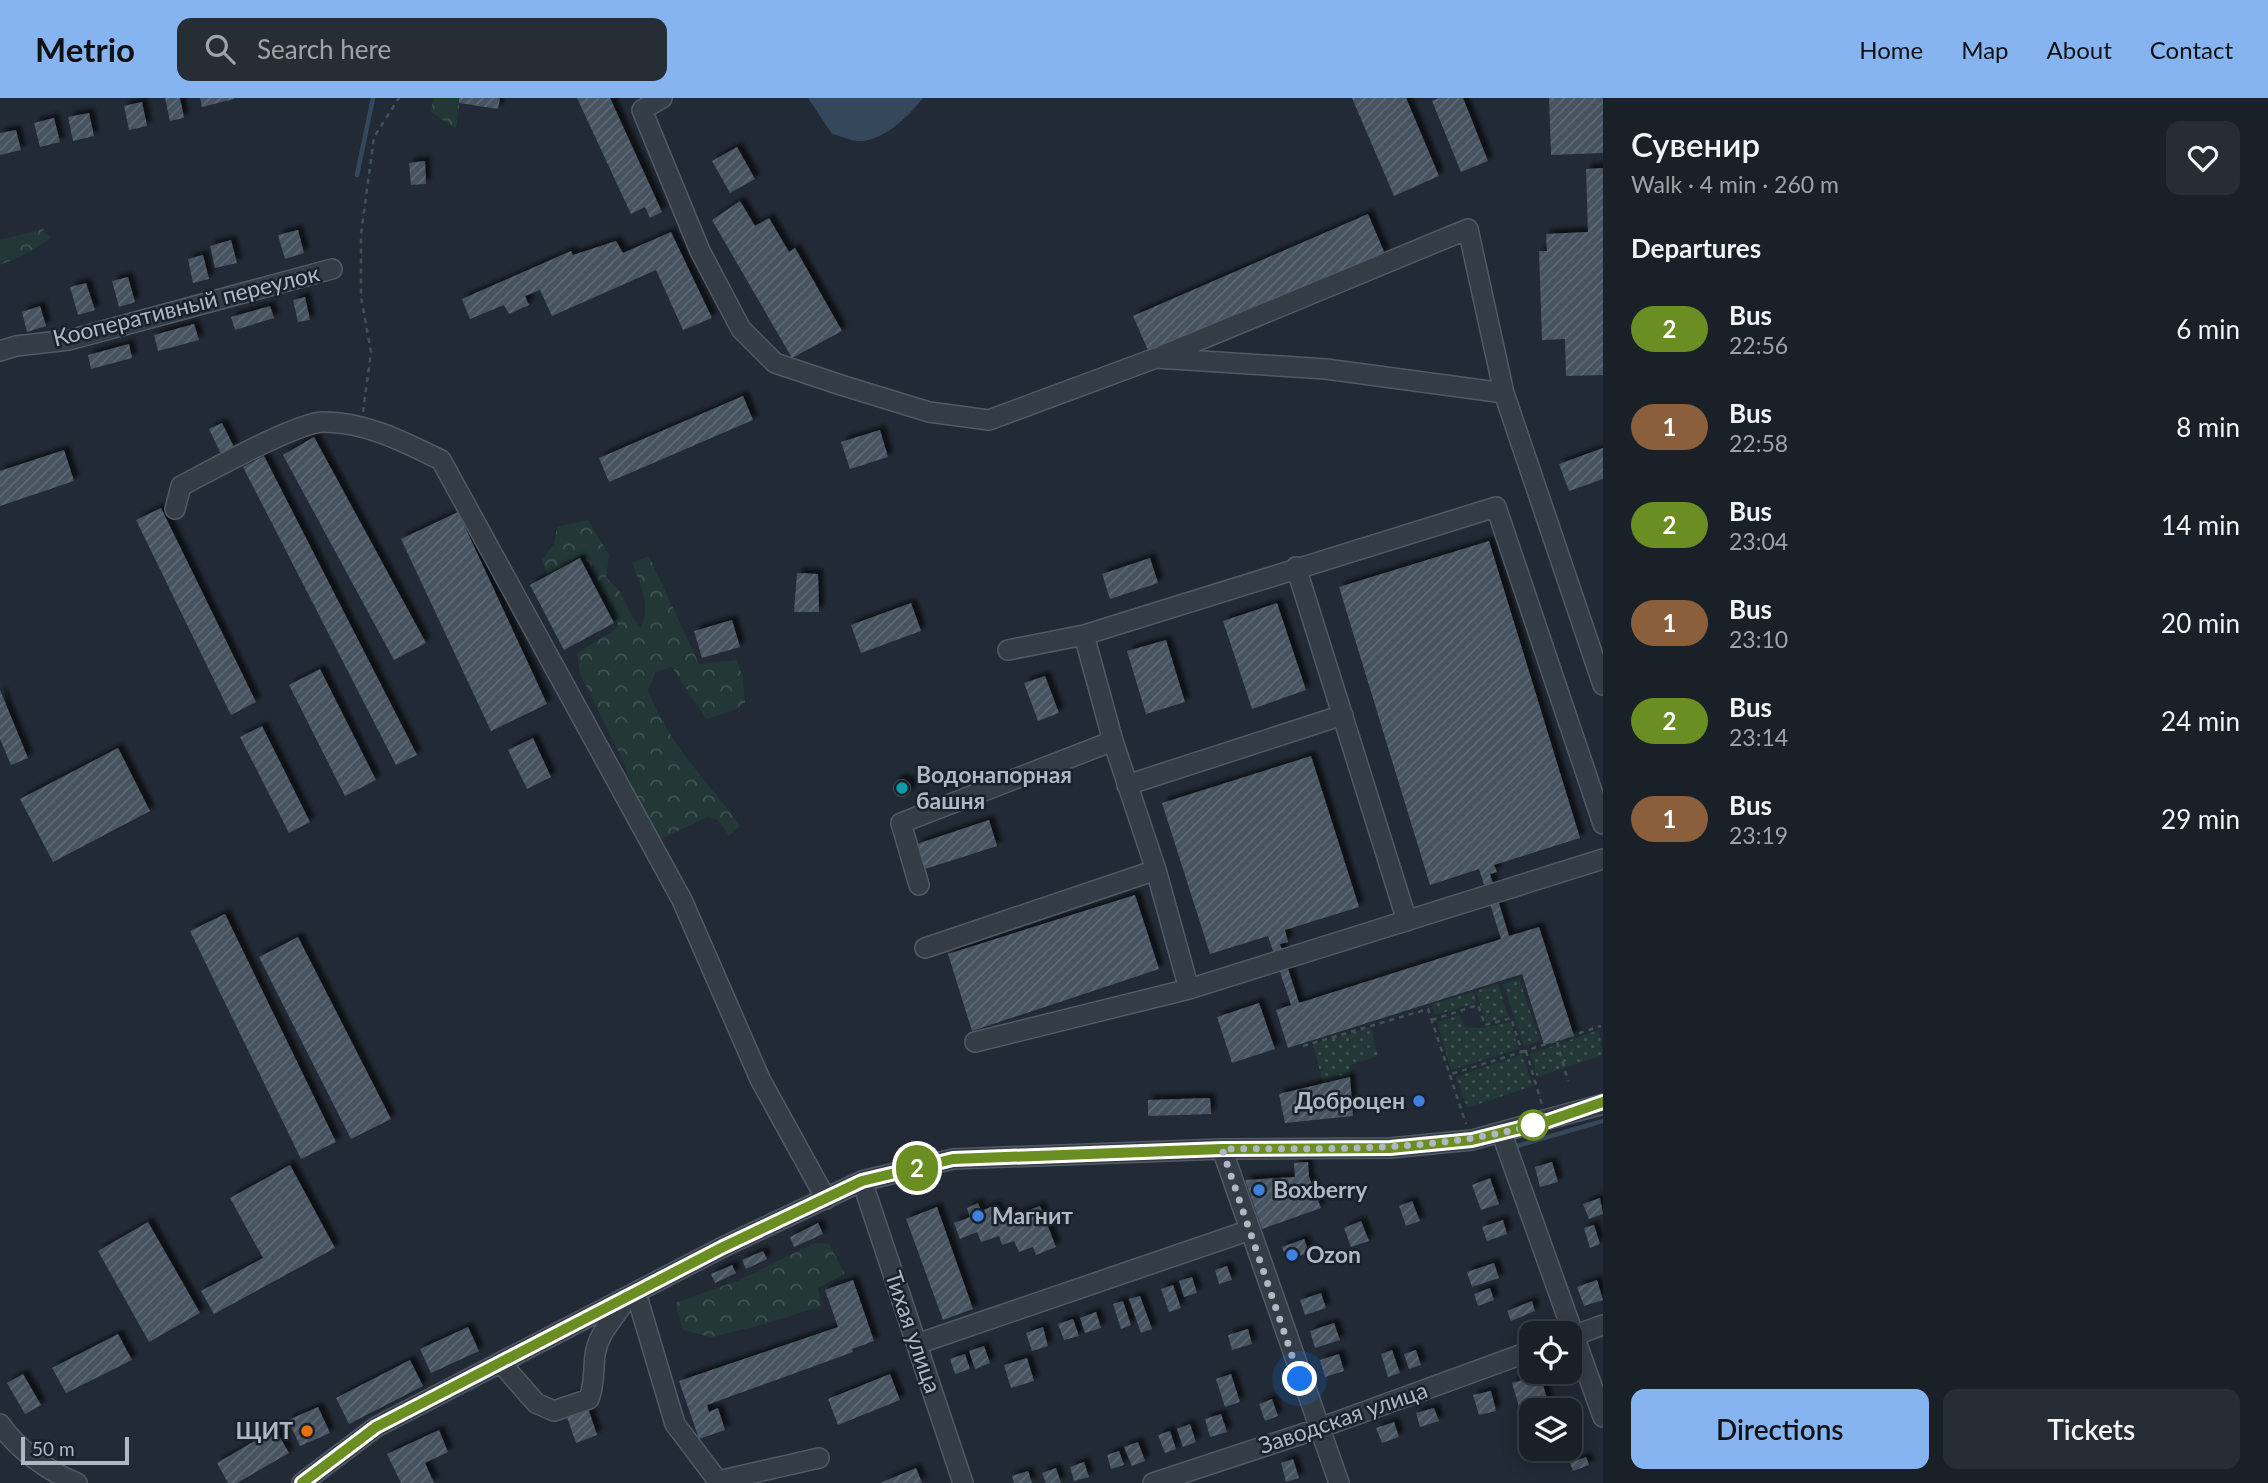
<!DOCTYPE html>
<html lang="en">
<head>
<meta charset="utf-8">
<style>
  :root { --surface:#192028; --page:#262d34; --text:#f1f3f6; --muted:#9fa3a8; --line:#373e45; --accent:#85b4f1 }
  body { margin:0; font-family:Lato,sans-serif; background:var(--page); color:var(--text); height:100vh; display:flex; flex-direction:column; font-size:26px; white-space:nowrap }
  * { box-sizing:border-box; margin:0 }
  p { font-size:23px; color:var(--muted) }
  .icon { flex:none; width:38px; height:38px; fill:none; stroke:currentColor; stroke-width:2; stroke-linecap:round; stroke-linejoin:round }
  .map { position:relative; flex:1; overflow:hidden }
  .details { display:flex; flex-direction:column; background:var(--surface); width:665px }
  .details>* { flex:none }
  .badge { padding:0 14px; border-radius:23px; font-size:24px; line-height:46px }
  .tools { position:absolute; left:1519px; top:1223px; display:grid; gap:14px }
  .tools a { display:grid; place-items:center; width:63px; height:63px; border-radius:14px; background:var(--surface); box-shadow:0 4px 18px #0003,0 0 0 2px var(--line); font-size:35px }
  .scale { position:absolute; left:21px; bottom:18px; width:108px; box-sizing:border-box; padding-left:7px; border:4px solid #aeb7c3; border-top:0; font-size:19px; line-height:24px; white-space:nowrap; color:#aeb7c3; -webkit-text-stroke:5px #19212a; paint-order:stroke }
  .you { position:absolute; width:35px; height:35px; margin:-18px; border:5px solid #fff; border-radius:50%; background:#1a73e8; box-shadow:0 0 0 10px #1a73e833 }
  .map>.badge { position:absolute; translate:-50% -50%; box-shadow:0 0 0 4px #fff }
  h2 { padding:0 28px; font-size:26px; line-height:63px }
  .round { display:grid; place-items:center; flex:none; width:74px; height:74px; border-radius:14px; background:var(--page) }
  .head { display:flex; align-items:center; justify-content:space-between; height:119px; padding:0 28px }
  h1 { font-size:33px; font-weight:600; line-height:52px }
  .primary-button { display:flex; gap:14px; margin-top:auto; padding:14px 28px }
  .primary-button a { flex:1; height:80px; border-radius:14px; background:var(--accent); color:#111; font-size:28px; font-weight:600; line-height:80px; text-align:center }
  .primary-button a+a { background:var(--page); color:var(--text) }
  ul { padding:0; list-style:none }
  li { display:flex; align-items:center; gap:21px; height:98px; padding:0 28px }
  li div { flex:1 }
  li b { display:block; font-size:26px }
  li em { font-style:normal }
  li .badge { min-width:77px; font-weight:700; text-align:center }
  header { display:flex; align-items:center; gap:42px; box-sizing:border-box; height:98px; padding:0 35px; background:var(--accent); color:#111 }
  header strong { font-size:33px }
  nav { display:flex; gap:38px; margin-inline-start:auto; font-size:24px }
  .search { width:490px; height:63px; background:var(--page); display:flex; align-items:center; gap:18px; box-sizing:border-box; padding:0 24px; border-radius:14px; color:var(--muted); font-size:26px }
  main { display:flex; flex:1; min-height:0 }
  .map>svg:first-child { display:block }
  .green { fill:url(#green-dots) }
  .forest { fill:url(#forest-crowns) }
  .water { fill:#35475b }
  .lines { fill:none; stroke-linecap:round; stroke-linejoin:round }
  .stream { stroke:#35475b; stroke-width:4.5 }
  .building { fill:url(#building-hatch); filter:url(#shadow) }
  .minor-casing { stroke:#515a64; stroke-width:22 }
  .path { stroke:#405254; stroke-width:2.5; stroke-dasharray:5 5; stroke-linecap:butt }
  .minor { stroke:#343c46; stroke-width:19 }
  .line-casing { stroke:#fff; stroke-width:16 }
  .line { stroke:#6b8e23; stroke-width:10 }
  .walk { stroke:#aeb7c3; stroke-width:7; stroke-dasharray:0 12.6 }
  .culture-dot { fill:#0f9aa8; stroke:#19212a; stroke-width:2.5 }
  .shop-dot { fill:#3f7fe0; stroke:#19212a; stroke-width:2.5 }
  .stop-dot { fill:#fff; stroke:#6b8e23; stroke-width:3.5 }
  .food-dot { fill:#e8710a; stroke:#19212a; stroke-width:2.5 }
  .labels { text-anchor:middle; stroke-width:5; stroke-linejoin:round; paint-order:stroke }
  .street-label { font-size:23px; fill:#aeb7c3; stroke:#19212a }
  .poi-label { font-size:23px; font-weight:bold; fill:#aeb7c3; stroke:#19212a; text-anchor:start }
</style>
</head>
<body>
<header>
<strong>Metrio</strong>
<div class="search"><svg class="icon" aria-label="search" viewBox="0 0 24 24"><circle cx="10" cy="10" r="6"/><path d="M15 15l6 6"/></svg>Search here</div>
<nav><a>Home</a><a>Map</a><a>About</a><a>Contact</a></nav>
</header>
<main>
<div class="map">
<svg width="1603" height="1385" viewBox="0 0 1603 1385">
  <defs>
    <pattern id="green-dots" width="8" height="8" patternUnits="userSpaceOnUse" patternTransform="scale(1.75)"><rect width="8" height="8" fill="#233737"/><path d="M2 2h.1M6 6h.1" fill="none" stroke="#405252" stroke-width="1.8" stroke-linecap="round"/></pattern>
    <pattern id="forest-crowns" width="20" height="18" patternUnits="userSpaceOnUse" patternTransform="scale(1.75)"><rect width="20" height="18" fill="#233737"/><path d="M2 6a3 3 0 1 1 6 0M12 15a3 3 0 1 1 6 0" fill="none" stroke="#405252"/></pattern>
    <pattern id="building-hatch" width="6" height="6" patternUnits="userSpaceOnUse" patternTransform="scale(1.75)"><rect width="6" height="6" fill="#47525f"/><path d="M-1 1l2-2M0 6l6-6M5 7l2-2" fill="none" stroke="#5f6974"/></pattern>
    <filter id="shadow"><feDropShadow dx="5" dy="-5" stdDeviation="2" flood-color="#0009"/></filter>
  </defs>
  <rect width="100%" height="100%" fill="#212a35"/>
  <path class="green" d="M1519,880L1540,943L1524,948L1503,886Z
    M1498,886L1508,918L1486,925L1476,893Z
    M1473,894L1477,905L1435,917L1431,906Z
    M1460,917L1464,929L1482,930L1511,924L1518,951L1451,972L1437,924Z
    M1371,929L1378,958L1350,967V979L1323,985L1313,946Z
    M1599,932L1603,957L1537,979L1530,956Z
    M1522,956L1533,988L1467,1010L1456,979Z"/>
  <path class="forest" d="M433,0H460L456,31L431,14Z
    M43,131L51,140L26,156L0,167V142Z
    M588,422L609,457L606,480C628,497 624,509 640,530C652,509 640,486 632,465L649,458L699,566L737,562L743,581L745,604L737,611L706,621L672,569L656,574L648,592C670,649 705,679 740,728L729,738L718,722L708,719L659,742L640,712L625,667L580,576L577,555L619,529L583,456L548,477L542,462L554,446L557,429Z
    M815,1145L829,1146L845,1176L818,1190L822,1208L758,1228L711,1239L683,1232L675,1205L737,1183Z"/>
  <path class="water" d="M808,0H923C909,18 887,39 864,43C855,45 841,38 832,36Z"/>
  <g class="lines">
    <path class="stream" d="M357,77L373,0
      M1513,1049L1603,1023"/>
  </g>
  <path class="building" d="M165,0H180L184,20L170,23Z
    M200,0H234V1L202,9Z
    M459,0H500L498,11L459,5Z
    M577,0H610L662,114L650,120L645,109L631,116Z
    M1352,0H1406L1439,78L1394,98Z
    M1439,0H1463L1488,63L1461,74L1432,3Z
    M1549,0H1603V55L1551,57Z
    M142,4L147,28L129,32L124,8Z
    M89,15L94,38L73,43L68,19Z
    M54,20L60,44L40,49L34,25Z
    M16,32L21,52L0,57V35Z
    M737,49L755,81L730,95L712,63Z
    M425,63L426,86L411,87L409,65Z
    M1603,70V277L1566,278L1565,241L1542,242L1539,153H1547L1546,136L1588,134L1586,71Z
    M740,103L755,128L769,120L789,154L795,150L842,233L792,260L712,122Z
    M1368,116L1385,156L1150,257L1133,218Z
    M298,132L304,155L285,161L278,137Z
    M671,134L712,220L683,232L656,172L552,218L540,192L525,198L529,207L509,216L504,207L470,221L462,201L571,153L573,157L616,143L623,155Z
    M231,142L237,165L215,170L210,148Z
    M203,157L209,181L193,185L188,161Z
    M128,179L135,204L119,209L112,183Z
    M86,185L95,212L78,217L70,189Z
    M305,199L310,222L298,224L293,202Z
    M40,208L46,228L27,234L22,214Z
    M270,208L274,220L235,232L231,219Z
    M194,226L199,242L158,253L154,237Z
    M129,246L132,260L91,271L88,257Z
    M743,298L753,322L609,384L599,360Z
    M222,325L234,349L221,356L209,331Z
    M880,332L888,359L850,371L841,344Z
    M314,339L426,545L394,562L283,357Z
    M1603,350V381L1569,393L1559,366Z
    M64,352L74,383L0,408V373Z
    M264,358L417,657L396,667L243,369Z
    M161,410L256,604L231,617L136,422Z
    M458,414L547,606L491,633L401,441Z
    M1489,443L1580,740L1494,767L1497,774L1490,776L1509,838L1539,829L1574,938L1544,947L1522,876L1288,950L1276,912L1291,907L1268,838L1210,856L1162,705L1311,658L1359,809L1285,832L1288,844L1280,846L1299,905L1501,841L1479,771L1430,787L1339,489Z
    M580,460L614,525L564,552L530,487Z
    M1150,460L1158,485L1110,501L1102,476Z
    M797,475L818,476L819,514H794Z
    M911,505L921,533L861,555L851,527Z
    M1277,505L1306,592L1252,611L1223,523Z
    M732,522L740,549L702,560L694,533Z
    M1166,542L1185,604L1146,616L1127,553Z
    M320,571L376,682L345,698L289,587Z
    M1045,578L1059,615L1038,623L1024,585Z
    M0,592L28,660L11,667L0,641Z
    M262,628L310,724L289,735L240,639Z
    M533,640L551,679L527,691L508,652Z
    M118,650L150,713L53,764L20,701Z
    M893 690a9 9 0 1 1 18 0a9 9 0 1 1-18 0Z
    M989,722L997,748L925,771L917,746Z
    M1135,797L1159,871L972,933L948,856Z
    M225,816L336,1044L301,1061L190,833Z
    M298,839L391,1021L351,1041L259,859Z
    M1259,905L1275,951L1232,965L1217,919Z
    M1350,979L1353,1018L1285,1025L1279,996Z
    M1210,1000L1211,1016L1148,1018V1002Z
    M1308,1064L1309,1079L1321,1110L1262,1131L1245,1082L1295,1079L1294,1065Z
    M1552,1064L1558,1084L1540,1089L1535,1069Z
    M290,1067L335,1150L214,1216L201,1193L263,1160L230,1100Z
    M1490,1080L1499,1106L1481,1112L1472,1087Z
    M1600,1100L1603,1116L1589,1121L1583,1106Z
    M1412,1103L1420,1123L1406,1128L1399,1108Z
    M978,1105L981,1113L996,1107L999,1115L1010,1111L1013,1118L1040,1108L1056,1149L1036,1157L1033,1149L1019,1154L1014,1143L1002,1147L999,1138L981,1144L977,1134L960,1141L954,1125L970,1119L967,1110Z
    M937,1109L973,1211L943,1222L906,1121Z
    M1503,1122L1507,1136L1487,1143L1482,1129Z
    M1361,1123L1369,1143L1351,1149L1344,1130Z
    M148,1124L200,1215L149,1244L98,1153Z
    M818,1125L823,1136L794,1149L790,1139Z
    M1594,1127L1600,1146L1590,1150L1584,1130Z
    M1304,1141L1309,1154L1287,1163L1282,1149Z
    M763,1153L767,1161L746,1171L742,1162Z
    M1494,1165L1499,1180L1472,1189L1467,1174Z
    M732,1167L736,1175L715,1185L711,1176Z
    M1227,1168L1232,1182L1219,1186L1215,1172Z
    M1192,1179L1197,1195L1184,1199L1179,1183Z
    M853,1182L874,1243L852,1251L853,1254L707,1307L709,1314L718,1310L725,1332L699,1341L679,1283L838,1229L825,1192Z
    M1597,1182L1603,1202L1584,1208L1577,1189Z
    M1173,1187L1181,1210L1169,1214L1161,1191Z
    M1490,1190L1494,1202L1478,1208L1474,1196Z
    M1321,1195L1326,1210L1305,1217L1300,1202Z
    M1140,1198L1152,1231L1141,1235L1129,1201Z
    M1123,1203L1131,1227L1121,1231L1113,1206Z
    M1532,1203L1535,1213L1511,1223L1507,1213Z
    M1096,1214L1101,1230L1085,1235L1080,1220Z
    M1073,1221L1079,1238L1064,1242L1058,1226Z
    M1334,1225L1340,1242L1315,1250L1310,1233Z
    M468,1229L479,1253L431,1275L420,1251Z
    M1043,1229L1048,1248L1032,1253L1026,1235Z
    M1248,1231L1252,1246L1232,1252L1228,1237Z
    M118,1236L132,1262L66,1295L52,1270Z
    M984,1248L990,1265L975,1271L969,1253Z
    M1392,1252L1400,1275L1388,1279L1381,1256Z
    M1416,1252L1421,1267L1409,1271L1404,1256Z
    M965,1256L970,1271L955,1276L950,1261Z
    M1339,1256L1344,1273L1325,1279L1320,1262Z
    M1027,1260L1034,1283L1011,1290L1004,1267Z
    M410,1262L423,1288L349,1326L336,1300Z
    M23,1276L41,1307L25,1316L7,1285Z
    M890,1276L900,1302L838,1327L828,1301Z
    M1231,1276L1240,1304L1225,1309L1216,1281Z
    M1540,1277L1549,1307L1521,1315L1512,1285Z
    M1491,1293L1496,1313L1479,1317L1473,1297Z
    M583,1295L597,1337L576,1345L561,1302Z
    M1272,1301L1278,1318L1265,1323L1259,1306Z
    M318,1309L330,1335L300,1348L288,1322Z
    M1434,1310L1439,1323L1420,1329L1416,1315Z
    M1221,1316L1227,1334L1210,1339L1205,1321Z
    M1394,1324L1399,1339L1382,1345L1376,1330Z
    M1190,1326L1196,1344L1183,1349L1177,1331Z
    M275,1331L289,1355L237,1385H228L217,1365Z
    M439,1332L448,1354L425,1365L434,1385H401L387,1356Z
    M1170,1333L1176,1351L1165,1355L1158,1337Z
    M1138,1344L1145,1363L1132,1368L1124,1349Z
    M1119,1353L1124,1367L1111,1371L1107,1357Z
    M1586,1359L1589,1367L1573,1373L1570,1365Z
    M1293,1361L1299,1380L1286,1384L1281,1365Z
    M1084,1364L1089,1379L1074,1383L1070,1369Z
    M916,1370L922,1385H880Z
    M1056,1370L1061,1385H1046L1042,1375Z
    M1028,1373L1032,1385H1014L1012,1378Z"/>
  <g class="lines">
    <defs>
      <path id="minor" d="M662,0L642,12L700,153L741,231L775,265L841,287L929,314L989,322L1156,260L1326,271L1504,295
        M0,253L16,248L69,242L332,171
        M1161,258L1468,131L1504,295L1603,587
        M175,411L181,388C208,374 299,323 324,324C366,324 404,344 441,362L682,802L760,981L826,1101
        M1296,469L1407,823
        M1084,537L1113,643
        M1008,552L1084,537L1496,409L1603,726
        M1127,687L1343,617
        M919,787L901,725L1113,643L1156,772L1189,891L1603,761
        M925,850L1156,772
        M975,944L1189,891
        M1502,1036L1603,1319
        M1222,1051L1339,1385
        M862,1083L963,1385
        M636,1195L675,1326L718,1383L819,1360
        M1570,1239L1603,1227
        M917,1246L1250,1132
        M501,1265L536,1305L554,1313L589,1301C595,1285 593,1273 595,1257C598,1235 613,1222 624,1204
        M0,1326C17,1351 49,1374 77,1385
        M302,1385L376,1329L723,1149L862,1083L953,1061L1222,1051L1390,1050L1472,1042L1603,1006
        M1153,1385L1317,1331L1531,1253"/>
    </defs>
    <use href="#minor" class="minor-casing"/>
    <path class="path" d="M363,314L371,254L361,199V136L374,39L399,0
      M1432,922L1478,907L1485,927L1511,920L1522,954L1451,976
      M1557,944L1568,983
      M1303,948L1428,911L1466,1026
      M1526,953L1542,1007
      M1522,954L1601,928"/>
    <use href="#minor" class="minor"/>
  </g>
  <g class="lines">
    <defs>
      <path id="line" d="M302,1385L376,1329L723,1149L862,1083L953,1061L1222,1051L1390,1050L1472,1042L1548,1023L1603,1004"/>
    </defs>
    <use href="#line" class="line-casing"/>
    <use href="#line" class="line"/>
    <path class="walk" d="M1300,1281L1222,1051C1326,1050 1431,1055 1533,1027"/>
  </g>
  <circle class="culture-dot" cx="902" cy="690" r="7"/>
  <g class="shop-dot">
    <circle cx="1419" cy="1003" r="7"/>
    <circle cx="1259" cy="1092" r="7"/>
    <circle cx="978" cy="1118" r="7"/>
    <circle cx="1292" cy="1157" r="7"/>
  </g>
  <circle class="stop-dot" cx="1533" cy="1027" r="14"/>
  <circle class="food-dot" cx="307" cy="1333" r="7"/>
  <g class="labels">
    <g class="street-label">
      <text transform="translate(186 208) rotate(-14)" y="8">Кооперативный переулок</text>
      <text transform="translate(913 1234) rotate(71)" y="8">Тихая улица</text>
      <text transform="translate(1343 1320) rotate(-19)" y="8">Заводская улица</text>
    </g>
    <g class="poi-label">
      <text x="916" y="685">Водонапорная<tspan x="916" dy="26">башня</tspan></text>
      <text x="1405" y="1011" text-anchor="end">Доброцен</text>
      <text x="1273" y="1100">Boxberry</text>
      <text x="992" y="1126">Магнит</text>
      <text x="1306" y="1165">Ozon</text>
      <text x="293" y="1341" text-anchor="end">ЩИТ</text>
    </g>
  </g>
</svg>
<div class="tools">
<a><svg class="icon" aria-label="locate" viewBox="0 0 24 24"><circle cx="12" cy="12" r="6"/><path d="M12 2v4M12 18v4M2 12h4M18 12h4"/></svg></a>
<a><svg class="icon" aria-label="layers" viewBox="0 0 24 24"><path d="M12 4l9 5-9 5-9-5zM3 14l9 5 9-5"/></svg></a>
</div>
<div class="scale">50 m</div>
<div class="you" style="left:1300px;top:1281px"></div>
<b class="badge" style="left:917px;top:1070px;background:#6b8e23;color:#fff">2</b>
</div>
<section class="details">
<div class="head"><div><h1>Сувенир</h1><p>Walk · 4 min · 260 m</p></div><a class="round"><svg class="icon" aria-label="heart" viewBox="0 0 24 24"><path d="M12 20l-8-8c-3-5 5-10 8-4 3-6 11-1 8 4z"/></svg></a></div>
<h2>Departures</h2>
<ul>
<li><span class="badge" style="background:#6b8e23;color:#fff">2</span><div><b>Bus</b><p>22:56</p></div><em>6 min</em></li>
<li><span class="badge" style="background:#8b5e3c;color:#fff">1</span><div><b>Bus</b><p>22:58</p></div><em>8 min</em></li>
<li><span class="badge" style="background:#6b8e23;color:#fff">2</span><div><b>Bus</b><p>23:04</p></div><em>14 min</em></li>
<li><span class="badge" style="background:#8b5e3c;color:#fff">1</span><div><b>Bus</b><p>23:10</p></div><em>20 min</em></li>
<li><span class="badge" style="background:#6b8e23;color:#fff">2</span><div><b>Bus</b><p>23:14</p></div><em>24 min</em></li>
<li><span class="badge" style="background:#8b5e3c;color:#fff">1</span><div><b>Bus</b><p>23:19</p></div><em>29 min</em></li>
</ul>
<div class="primary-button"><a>Directions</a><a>Tickets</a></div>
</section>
</main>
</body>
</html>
